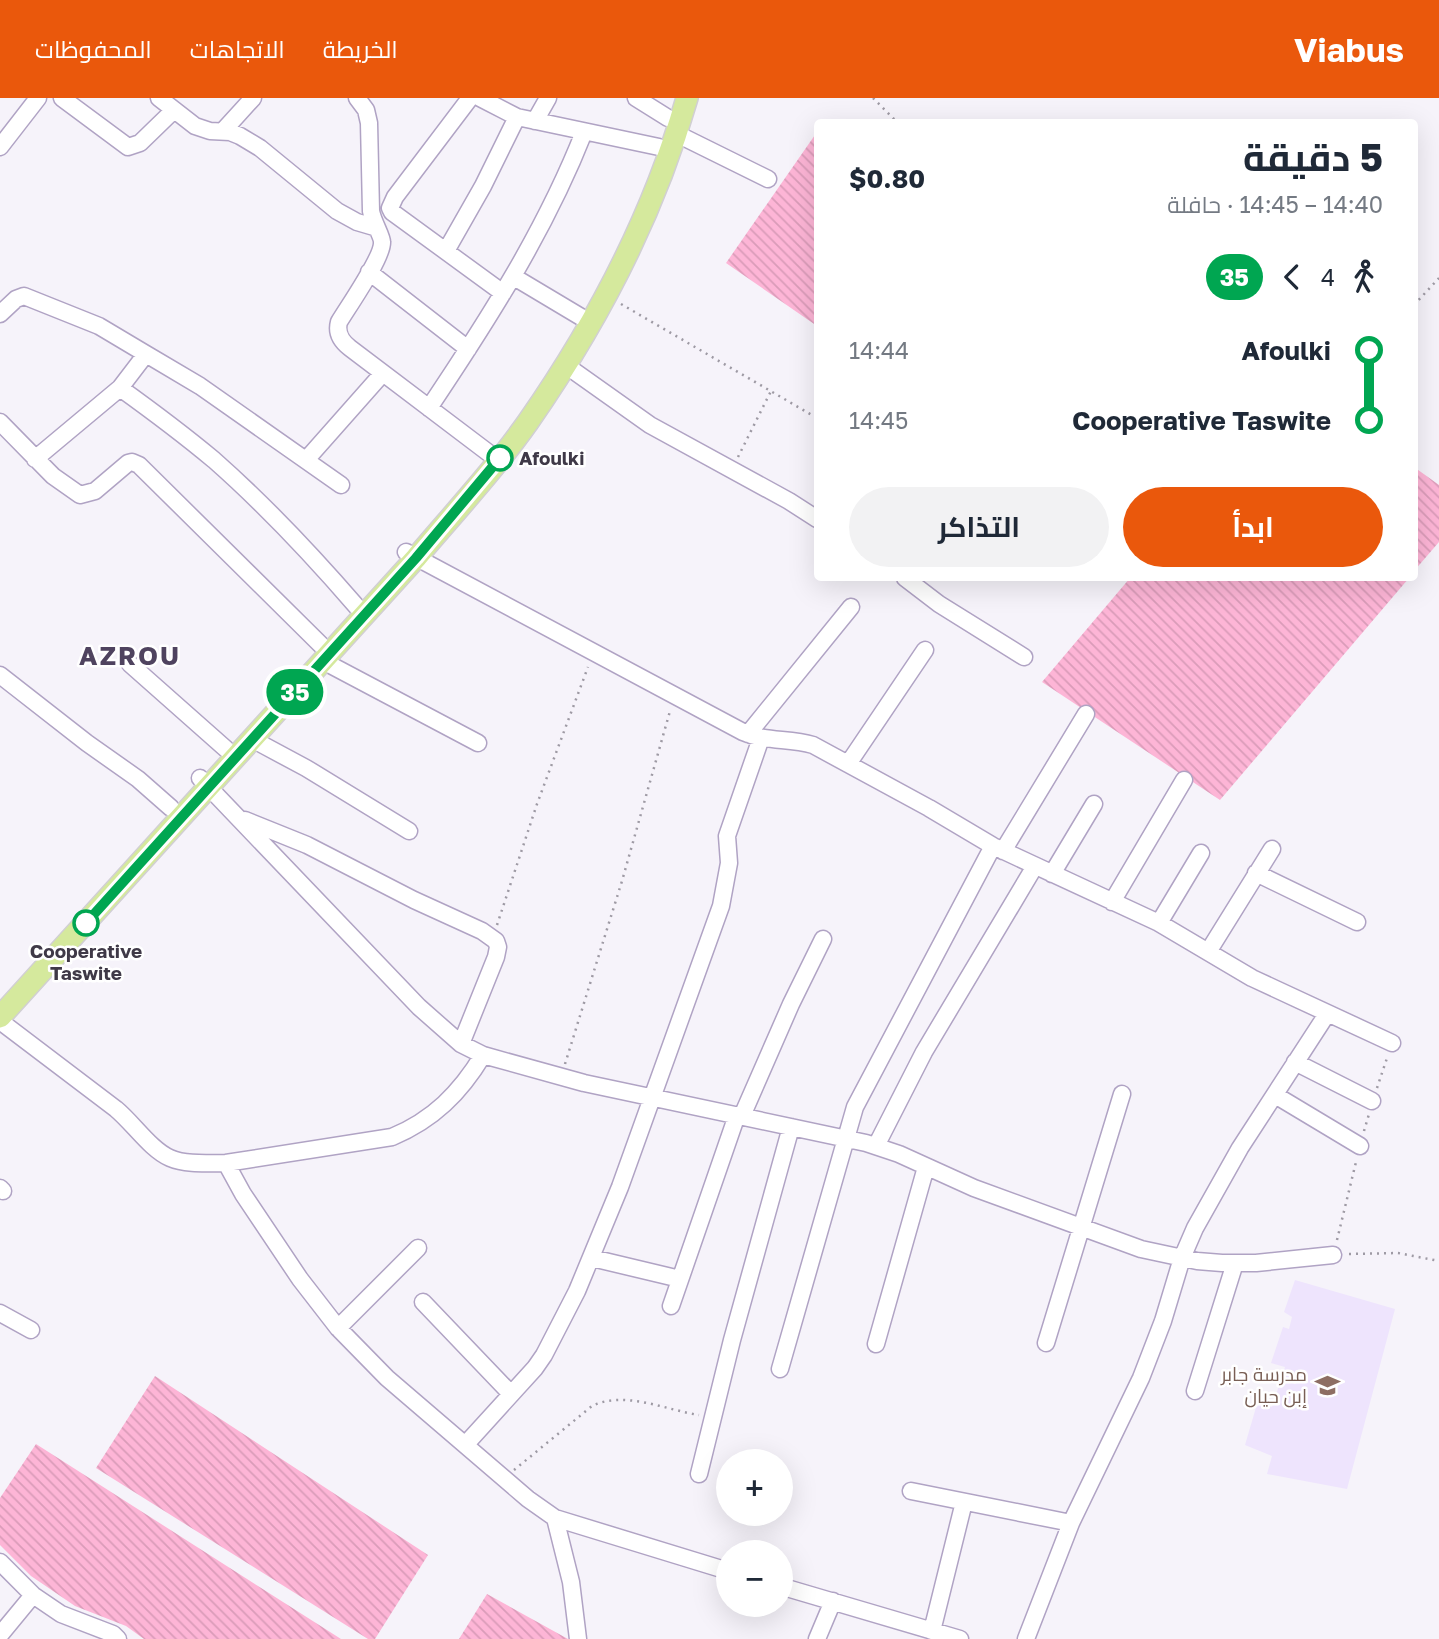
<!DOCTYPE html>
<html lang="ar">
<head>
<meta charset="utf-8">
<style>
  :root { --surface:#fff; --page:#f2f2f3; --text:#1f2937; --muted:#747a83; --accent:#ea580c }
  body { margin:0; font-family:"Golos Text",Cairo,sans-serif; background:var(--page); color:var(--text); direction:rtl; height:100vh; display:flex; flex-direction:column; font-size:26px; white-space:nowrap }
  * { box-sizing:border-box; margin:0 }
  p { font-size:23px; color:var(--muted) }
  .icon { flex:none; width:38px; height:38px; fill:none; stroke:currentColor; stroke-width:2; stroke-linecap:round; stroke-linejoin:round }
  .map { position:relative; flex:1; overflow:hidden; direction:ltr }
  .details { position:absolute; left:814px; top:21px; width:604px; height:462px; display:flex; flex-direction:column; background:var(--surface); border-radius:7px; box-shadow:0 7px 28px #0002; direction:rtl }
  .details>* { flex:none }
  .badge { padding:0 14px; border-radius:23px; font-size:24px; line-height:46px }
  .controls { position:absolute; left:716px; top:1351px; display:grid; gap:14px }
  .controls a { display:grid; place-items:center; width:77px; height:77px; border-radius:50%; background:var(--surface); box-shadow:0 7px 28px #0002; font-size:35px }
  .map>.badge { position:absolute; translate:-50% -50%; box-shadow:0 0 0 4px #fff }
  .legs { display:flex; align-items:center; gap:10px; height:77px; padding:0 35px; font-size:23px }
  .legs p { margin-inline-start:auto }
  .overview { display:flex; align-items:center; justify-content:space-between; height:119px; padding:0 35px }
  h1 { font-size:38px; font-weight:700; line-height:52px }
  .cta { display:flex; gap:14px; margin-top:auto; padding:14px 35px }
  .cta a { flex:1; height:80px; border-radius:42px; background:var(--accent); color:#fff; font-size:28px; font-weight:700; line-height:80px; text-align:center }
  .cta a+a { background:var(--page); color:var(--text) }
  ul { padding:0 35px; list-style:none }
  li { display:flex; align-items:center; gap:24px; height:70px; font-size:26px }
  li i { display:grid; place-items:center; width:10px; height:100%; margin:0 9px; background:currentColor }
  li i::after { content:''; width:18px; height:18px; margin:-9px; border:5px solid; border-radius:50%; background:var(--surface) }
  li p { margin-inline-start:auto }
  li:first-child i { background:linear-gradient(#0000 50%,currentColor 0) }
  li:last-child i { background:linear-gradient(currentColor 50%,#0000 0) }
  header { display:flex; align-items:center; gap:42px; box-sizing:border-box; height:98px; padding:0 35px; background:var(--accent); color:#fff }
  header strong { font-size:33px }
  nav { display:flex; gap:38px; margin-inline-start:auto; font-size:24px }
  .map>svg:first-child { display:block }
  .built { fill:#eee4fd }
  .building { fill:url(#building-back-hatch) }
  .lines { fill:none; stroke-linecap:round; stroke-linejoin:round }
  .minor-casing { stroke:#b0a3c4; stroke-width:19 }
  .major-casing { stroke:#d1cfd3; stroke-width:24 }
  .path { stroke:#9e9aa4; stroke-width:2.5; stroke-dasharray:2 5; stroke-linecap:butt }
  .minor { stroke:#fff; stroke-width:16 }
  .major { stroke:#d5e99d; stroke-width:21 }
  .line-1-casing { stroke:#fff; stroke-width:16 }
  .line-1 { stroke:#00a651; stroke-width:10 }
  .stop-1-dot { fill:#fff; stroke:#00a651; stroke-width:3.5 }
  .labels { text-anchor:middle; stroke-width:5; stroke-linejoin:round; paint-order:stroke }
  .stop-label { font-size:19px; font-weight:bold; fill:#3f3947; stroke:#fff; text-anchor:start }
  .education-label { font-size:19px; fill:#785e54; stroke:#fff; text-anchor:end }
  .district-label { font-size:26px; font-weight:bold; letter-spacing:2px; fill:#4f435f; stroke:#fff }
</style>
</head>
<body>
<header>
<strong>Viabus</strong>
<nav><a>الخريطة</a><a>الاتجاهات</a><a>المحفوظات</a></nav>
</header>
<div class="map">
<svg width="1439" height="1541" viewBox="0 0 1439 1541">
  <defs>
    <pattern id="building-back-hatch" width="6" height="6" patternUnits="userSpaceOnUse" patternTransform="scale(1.75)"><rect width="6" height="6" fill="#fdb5d6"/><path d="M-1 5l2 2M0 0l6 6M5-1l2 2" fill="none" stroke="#da9cb9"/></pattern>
  </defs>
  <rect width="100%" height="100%" fill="#f6f3fa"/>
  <path class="built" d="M1295,1182L1395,1211L1347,1391L1267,1376L1272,1358L1245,1347L1257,1306L1272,1309L1285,1269L1271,1265L1283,1229L1289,1231L1292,1219L1284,1214Z"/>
  <path class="building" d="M817,34V228L726,165Z
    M1414,369L1439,387V444L1414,473Z
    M1130,480H1409L1220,702L1042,584Z
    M155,1278L428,1457L375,1541H368L96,1370Z
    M36,1346L341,1541H144L126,1528L75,1508L31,1478L0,1447V1400Z
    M487,1496L568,1541H459Z"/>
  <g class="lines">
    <defs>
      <path id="minor" d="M62,0L128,49L140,45L173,13
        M159,0L195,28L210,33L230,34L240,38L260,50L337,113L357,124L374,129
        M357,0L366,12L369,25L371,113C373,124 382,138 382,144C383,159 348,209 339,224C336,235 341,243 350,250L490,356
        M470,0L395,99L390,110L392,114L503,195
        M480,0L517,19L659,49
        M636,0L668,20
        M535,23L548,0
        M223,33L253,0
        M677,36L768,81
        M0,49L38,0
        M446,153L483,88L517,19
        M369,174L468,251
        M514,179L581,219
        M0,216L16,201L24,198L99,228L146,256L200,288L341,387
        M564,266L650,327L789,403L817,421
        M120,290C152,313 184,337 214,362C265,407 312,457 357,509
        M429,310C488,222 545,133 584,34
        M0,324L53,378L80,397L95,393L128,365L132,364L139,367L321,547
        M35,361L120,290L146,256
        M306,362L383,275
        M406,454L743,634C765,644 789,640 813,647L929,710L993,748L1159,825L1252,880L1392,945
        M905,480L939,506L1024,559
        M323,563L478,645
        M130,566L226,651
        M0,577L87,645L138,681L171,710
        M748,636L851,509
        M252,641L306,670L409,733
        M848,666L925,552
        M200,680L419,909L461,946L483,957L584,985L866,1045L899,1056L974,1090L1141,1151L1197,1163L1222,1165H1256L1333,1157
        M245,722L307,747L414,802L482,833L496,843L498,849L496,859L461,946
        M1003,753L1086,616
        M1256,775L1357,824
        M1052,776L1094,706
        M1112,804L1184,682
        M1159,825L1201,755
        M1208,854L1272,751
        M0,923L116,1011C133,1025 151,1052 170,1060C186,1067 208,1065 226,1065L392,1039C433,1022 460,995 483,957
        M1295,964L1372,1003
        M1275,997L1360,1048
        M742,1018L791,906L823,841
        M876,1048L924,954L1035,768
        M226,1065L243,1096L300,1181L338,1230L387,1280L528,1401L555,1420L728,1473
        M0,1090L3,1093
        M592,1160L680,1181
        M423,1204L511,1296
        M671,1208L737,1017
        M0,1215L31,1232
        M338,1230L418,1150
        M1046,1245L1122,996
        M876,1246L926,1069
        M780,1271L855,1009L993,748
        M1195,1293L1235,1165
        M466,1346L535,1270L544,1257L577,1193L620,1089L721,808L729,765L727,738L761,640
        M699,1376L732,1242L791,1029
        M911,1393L1071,1425
        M555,1420L571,1484L578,1541
        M0,1464L33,1497L61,1516L113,1536L118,1541
        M780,1488L960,1541
        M932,1533L964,1404
        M0,1537L33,1497
        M817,1541L833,1503
        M1026,1541L1071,1425L1141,1280L1163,1223L1182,1160L1195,1130L1240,1050L1327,916"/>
      <path id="major" d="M0,919L416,460C454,415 494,372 528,324C597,225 654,116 687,0"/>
    </defs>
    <use href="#minor" class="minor-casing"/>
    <use href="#major" class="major-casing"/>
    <path class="path" d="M873,0L897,24
      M621,206L817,320
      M1414,207L1439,180
      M738,359L771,293
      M497,827L537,706L588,569
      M565,966L622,783L670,613
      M1377,990L1387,960
      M1364,1033L1369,1016
      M1337,1142L1356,1064
      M1349,1156L1398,1155L1439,1163
      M514,1372L592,1308C624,1292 666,1312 699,1317"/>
    <use href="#minor" class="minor"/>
    <use href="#major" class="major"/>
  </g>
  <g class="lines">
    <defs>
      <path id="line-1" d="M86,825L416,460L500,360"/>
    </defs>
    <use href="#line-1" class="line-1-casing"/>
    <use href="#line-1" class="line-1"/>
  </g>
  <defs>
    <symbol id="school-bare" viewBox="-9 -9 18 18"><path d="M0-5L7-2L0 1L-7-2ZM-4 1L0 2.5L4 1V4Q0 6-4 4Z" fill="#8d6e63" stroke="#fff" stroke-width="2.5" paint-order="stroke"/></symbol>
  </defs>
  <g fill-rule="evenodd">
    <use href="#school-bare" x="1310" y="1270" width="35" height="35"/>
  </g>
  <g class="stop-1-dot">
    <circle cx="500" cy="360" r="12"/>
    <circle cx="86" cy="825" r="12"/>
  </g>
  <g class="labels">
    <g class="stop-label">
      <text x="519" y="367">Afoulki</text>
      <text x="86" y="860" text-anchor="middle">Cooperative<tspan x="86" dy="22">Taswite</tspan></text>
    </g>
    <g class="education-label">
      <text x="1307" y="1283">مدرسة جابر<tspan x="1307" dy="22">إبن حيان</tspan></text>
    </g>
    <g class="district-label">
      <text x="130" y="567">AZROU</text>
    </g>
  </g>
</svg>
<div class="controls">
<a>+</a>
<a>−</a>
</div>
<b class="badge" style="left:295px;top:594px;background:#00a651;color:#fff">35</b>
<section class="details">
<div class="overview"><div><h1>5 دقيقة</h1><p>14:40 – 14:45 · حافلة</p></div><b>$0.80</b></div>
<div class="legs"><svg class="icon" aria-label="walk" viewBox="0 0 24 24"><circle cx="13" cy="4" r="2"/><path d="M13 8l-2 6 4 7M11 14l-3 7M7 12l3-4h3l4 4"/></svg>4<svg class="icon" aria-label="back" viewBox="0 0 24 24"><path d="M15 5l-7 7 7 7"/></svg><b class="badge" style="background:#00a651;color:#fff">35</b></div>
<ul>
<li><i style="color:#00a651"></i><b>Afoulki</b><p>14:44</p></li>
<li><i style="color:#00a651"></i><b>Cooperative Taswite</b><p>14:45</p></li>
</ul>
<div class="cta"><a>ابدأ</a><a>التذاكر</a></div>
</section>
</div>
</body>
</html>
